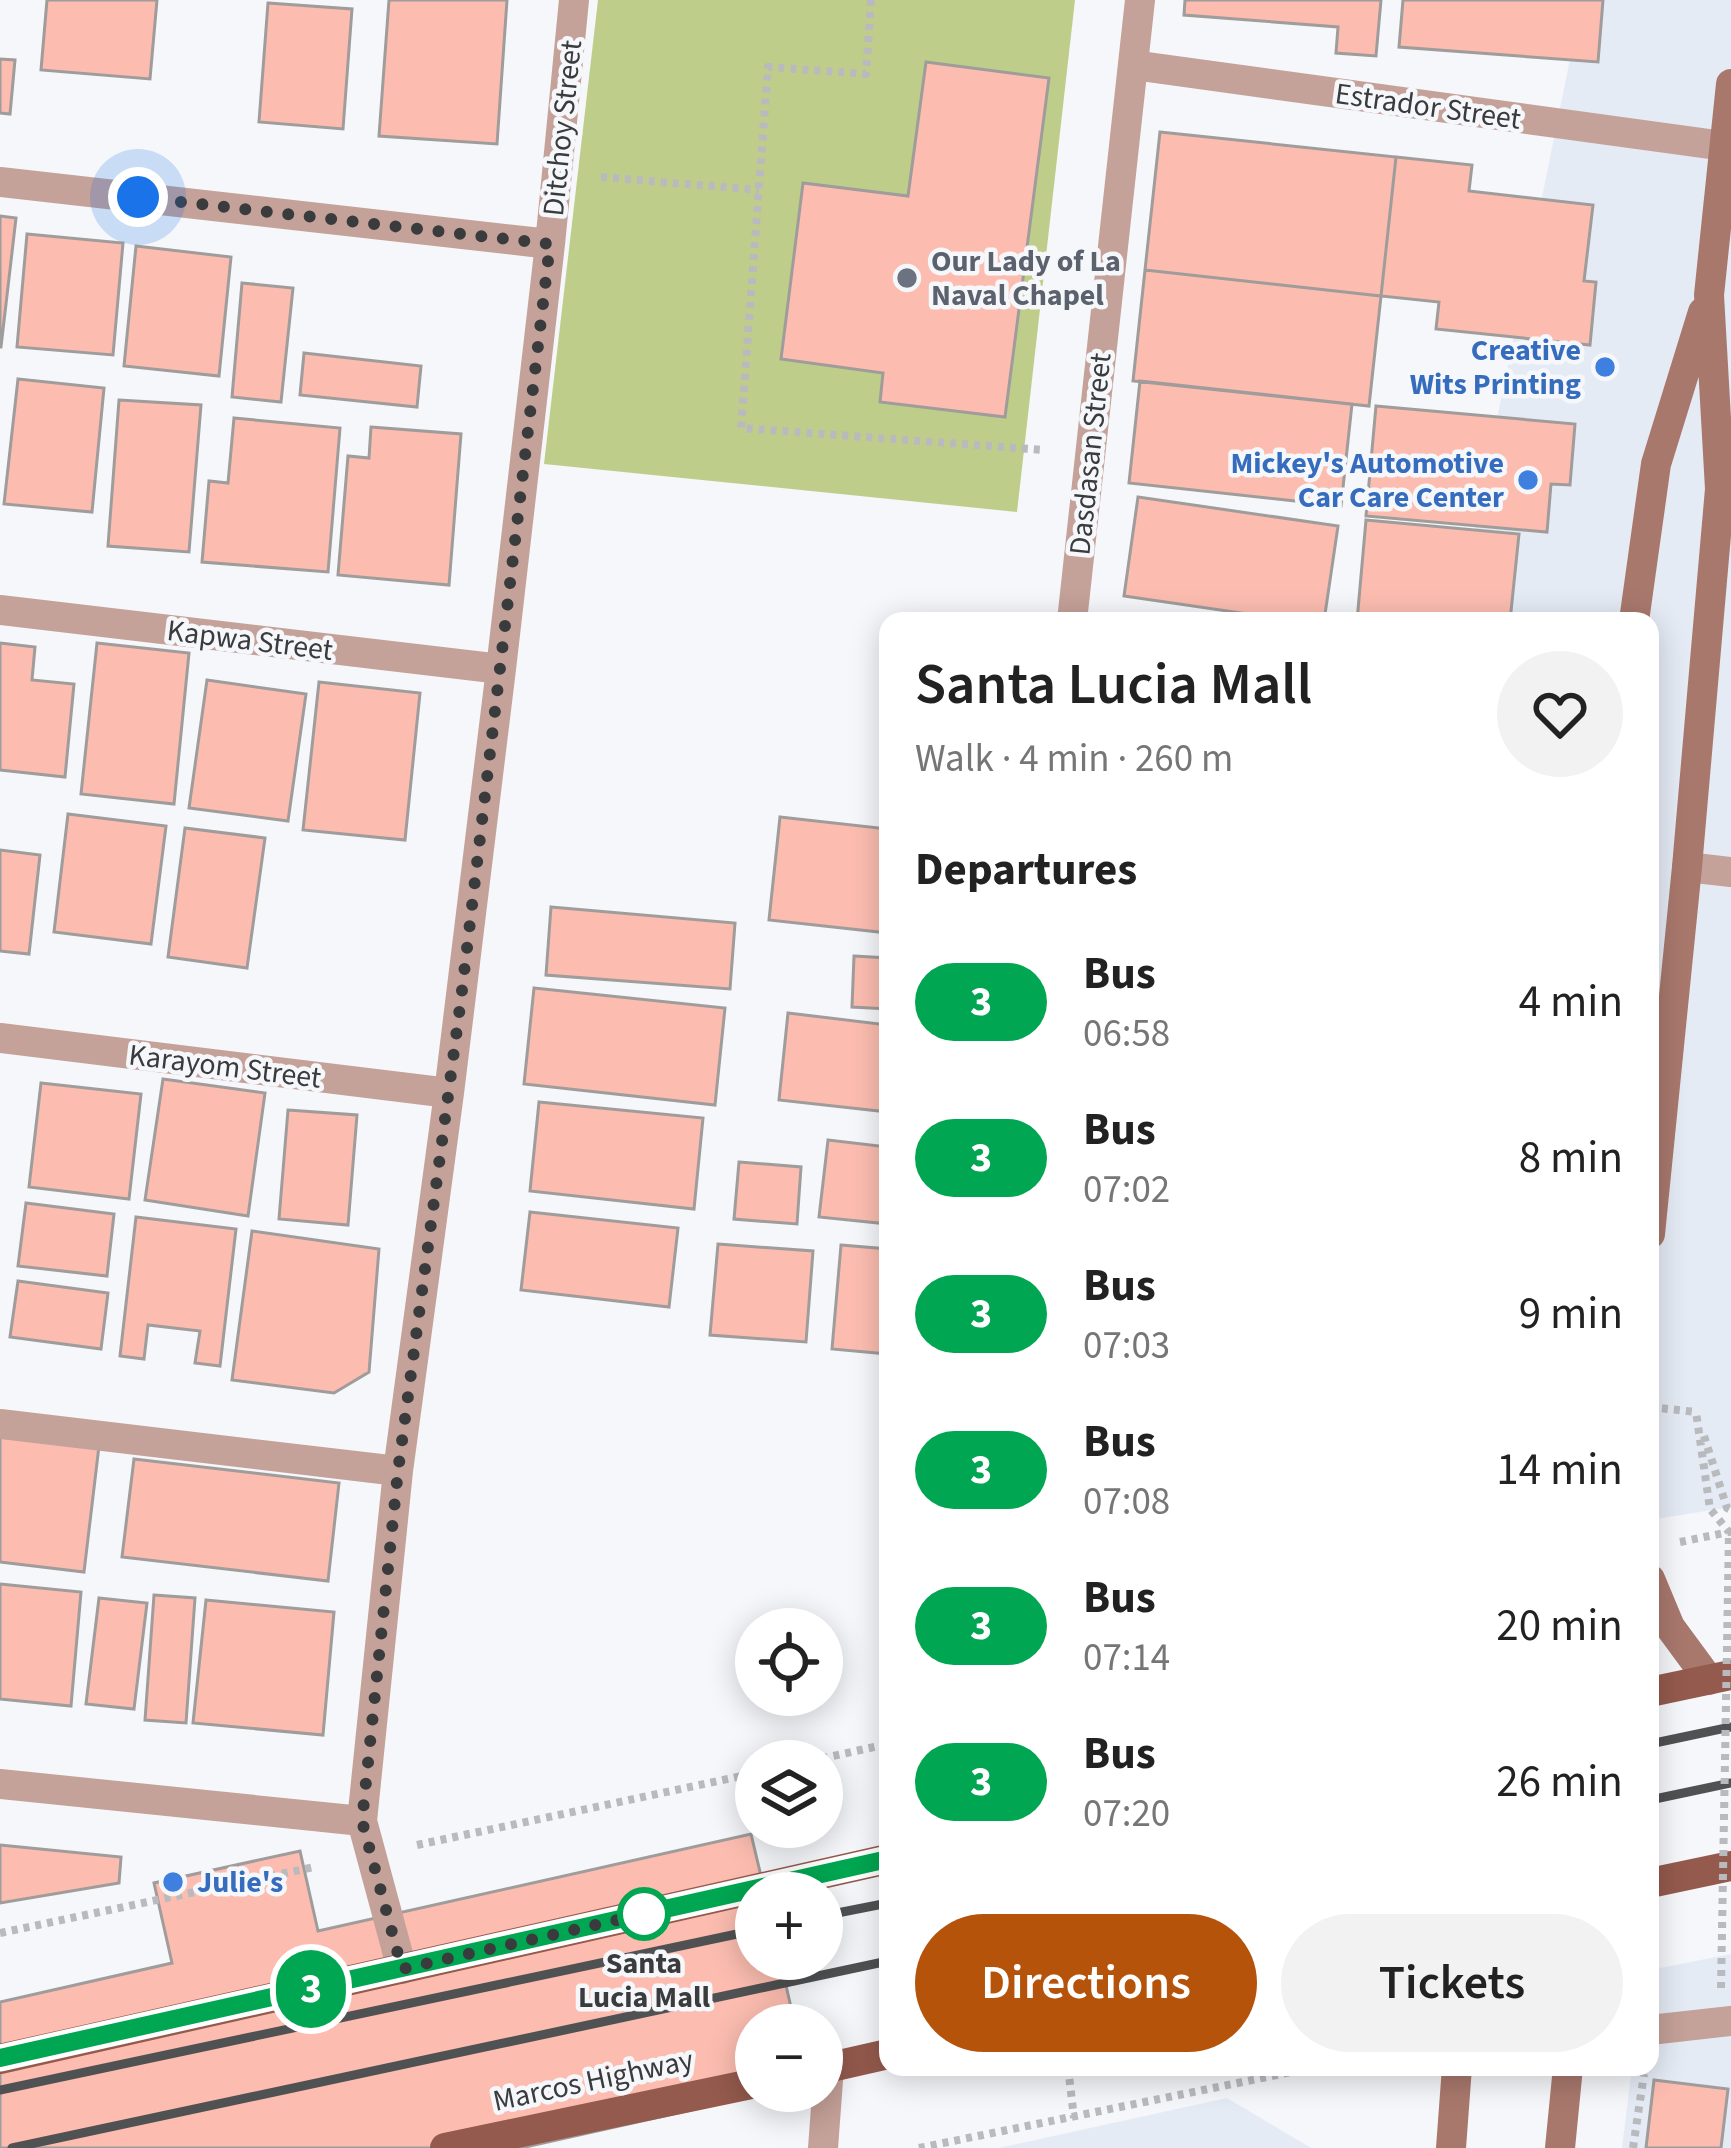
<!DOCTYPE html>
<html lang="en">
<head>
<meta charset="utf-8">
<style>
  :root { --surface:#fff; --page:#f2f2f2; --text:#222; --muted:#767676; --accent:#b45309 }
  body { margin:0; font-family:"Source Sans 3",sans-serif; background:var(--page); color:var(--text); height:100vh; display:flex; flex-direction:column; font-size:45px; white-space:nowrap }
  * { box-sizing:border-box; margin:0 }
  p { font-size:39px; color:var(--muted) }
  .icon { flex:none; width:66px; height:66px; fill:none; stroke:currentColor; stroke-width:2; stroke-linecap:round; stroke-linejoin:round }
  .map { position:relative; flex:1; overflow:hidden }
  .side { position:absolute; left:879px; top:612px; width:780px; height:1464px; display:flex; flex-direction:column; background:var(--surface); border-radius:24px; box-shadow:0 6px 30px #0003 }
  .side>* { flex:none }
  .badge { padding:0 24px; border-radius:39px; font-size:42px; line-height:78px }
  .fabs { position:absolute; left:735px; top:1608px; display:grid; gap:24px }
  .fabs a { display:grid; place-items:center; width:108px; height:108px; border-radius:50%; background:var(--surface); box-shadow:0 6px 30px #0003; font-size:60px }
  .you { position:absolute; width:60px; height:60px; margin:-30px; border:9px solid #fff; border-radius:50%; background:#1a73e8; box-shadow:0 0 0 18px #1a73e833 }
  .map>.badge { position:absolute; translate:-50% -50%; box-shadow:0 0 0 6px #fff }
  h2 { padding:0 36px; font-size:45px; line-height:108px }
  .round { display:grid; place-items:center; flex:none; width:126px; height:126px; border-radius:63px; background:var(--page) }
  .overview { display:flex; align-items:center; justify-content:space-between; height:204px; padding:0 36px }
  h1 { font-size:57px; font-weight:600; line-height:90px }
  .cta { display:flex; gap:24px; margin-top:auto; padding:24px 36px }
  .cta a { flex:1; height:138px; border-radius:72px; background:var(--accent); color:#fff; font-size:48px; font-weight:600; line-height:138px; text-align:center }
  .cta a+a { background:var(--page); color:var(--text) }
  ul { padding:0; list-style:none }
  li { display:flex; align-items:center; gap:36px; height:156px; padding:0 36px }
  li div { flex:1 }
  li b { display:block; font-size:45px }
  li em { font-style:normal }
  li .badge { min-width:132px; font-weight:700; text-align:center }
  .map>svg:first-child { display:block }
  .built { fill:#e5ebf5 }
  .green { fill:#bece8a }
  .building { fill:#fcbdb0; stroke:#a09c9b; stroke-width:3 }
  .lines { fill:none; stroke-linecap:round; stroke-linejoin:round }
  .path { stroke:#b9babd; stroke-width:8; stroke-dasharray:6 6; stroke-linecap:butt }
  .street { stroke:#c4a199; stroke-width:30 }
  .secondary { stroke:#a9786d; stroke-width:30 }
  .primary { stroke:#945a4d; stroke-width:30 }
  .rail { stroke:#505152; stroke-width:9 }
  .path-bridge { stroke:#b9babd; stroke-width:8; stroke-dasharray:6 6; stroke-linecap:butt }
  .line-casing { stroke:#fff; stroke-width:27 }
  .line { stroke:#00a651; stroke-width:18 }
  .walk { stroke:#3a3b3c; stroke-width:12; stroke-dasharray:0 21.6 }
  .worship-dot { fill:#6b7280; stroke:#f5f7fa; stroke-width:4.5 }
  .shop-dot { fill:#3f7fe0; stroke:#f5f7fa; stroke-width:4.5 }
  .stop-dot { fill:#fff; stroke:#00a651; stroke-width:6 }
  .labels { text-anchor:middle; stroke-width:9; stroke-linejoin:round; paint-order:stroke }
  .street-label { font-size:30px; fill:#3a3b3c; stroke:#f5f7fa }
  .worship-label { font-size:30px; font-weight:bold; fill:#5b616d; stroke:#f5f7fa; text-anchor:start }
  .shop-label { font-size:30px; font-weight:bold; fill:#366cbe; stroke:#f5f7fa; text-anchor:end }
  .stop-label { font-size:30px; font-weight:bold; fill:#3a3b3c; stroke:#f5f7fa }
</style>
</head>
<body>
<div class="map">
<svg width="1731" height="2148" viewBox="0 0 1731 2148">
  <rect width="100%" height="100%" fill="#f5f7fa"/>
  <path class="built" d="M1582,0H1731V1507L1650,1520V621H1456Z
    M1731,1954V2148H1622L1632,2067H1650V1970Z
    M1227,2098L1311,2148H999Z"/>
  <path class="green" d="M598,0H1075L1017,512L544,464Z"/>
  <path class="building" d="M47,0H157L150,79L41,70Z
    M389,0H507L497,144L379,136Z
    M1185,0H1381L1376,56L1336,53L1338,27L1184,15Z
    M1403,0H1603L1598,62L1399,47Z
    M268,3L352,9L343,129L259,122Z
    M0,59L15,60L10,114L0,113Z
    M926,62L1049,78L1005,417L880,402L883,373L781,359L803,183L908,196Z
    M1160,132L1396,157L1381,296L1145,270Z
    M1396,157L1472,165L1469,191L1593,205L1584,281L1596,282L1590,345L1436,329L1439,302L1381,296Z
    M0,216L16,218L1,347H0Z
    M27,234L123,243L113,355L17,347Z
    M136,246L231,257L219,376L124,366Z
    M1145,270L1381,296L1369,406L1133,381Z
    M242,283L293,288L281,402L232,397Z
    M304,353L421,366L417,407L300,395Z
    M18,379L104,388L92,512L4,504Z
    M1140,381L1352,404L1341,506L1129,483Z
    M119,400L201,405L189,552L108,546Z
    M1376,406L1575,424L1570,485L1551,484L1547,532L1366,516Z
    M234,418L340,428L328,572L202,562L209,481L228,483Z
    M371,427L461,434L449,585L338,575L348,456L369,458Z
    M1138,497L1338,526L1324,621H1296L1124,596Z
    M1366,520L1519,534L1510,621H1357Z
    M0,643L35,647L32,680L74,684L65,777L0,770Z
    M97,643L189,653L174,804L81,794Z
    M207,680L306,694L288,821L189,808Z
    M319,682L420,693L405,840L303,830Z
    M68,814L166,826L151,944L54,932Z
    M780,817L888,829V933L769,920Z
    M185,828L265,838L247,968L168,957Z
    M0,850L40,855L29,954L0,951Z
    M551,907L735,923L730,989L546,975Z
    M854,956L888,958V1009L852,1007Z
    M534,988L725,1008L715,1105L524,1084Z
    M788,1013L888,1025V1112L779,1100Z
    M163,1079L265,1093L248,1216L145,1200Z
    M41,1083L141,1094L129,1199L29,1187Z
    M539,1102L703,1118L694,1209L530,1191Z
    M288,1110L357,1115L348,1225L279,1219Z
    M828,1140L888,1147V1224L819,1217Z
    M739,1162L801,1167L797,1224L734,1219Z
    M26,1203L114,1214L107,1276L18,1266Z
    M530,1212L678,1228L669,1307L521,1290Z
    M136,1217L236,1229L220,1366L195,1363L200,1331L148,1325L144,1359L120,1356Z
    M252,1231L379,1249L369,1372L334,1393L232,1380Z
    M718,1244L813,1251L806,1342L710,1335Z
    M841,1245L888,1249V1354L832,1349Z
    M18,1281L108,1293L101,1349L10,1337Z
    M0,1435L99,1446L84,1572L0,1562Z
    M134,1459L339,1483L328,1581L122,1557Z
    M0,1584L81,1592L71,1706L0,1699Z
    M154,1595L195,1598L186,1723L145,1720Z
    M99,1598L147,1603L134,1709L86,1704Z
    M206,1600L334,1612L323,1735L193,1723Z
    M751,1834L765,1893H756V1959H780L795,2025H756V2091H776L521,2148H0V2002L172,1963L154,1883L300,1851L318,1931Z
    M0,1845L121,1857L119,1883L0,1903Z
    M1654,2080L1728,2089L1721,2148H1646Z"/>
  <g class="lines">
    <path class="path" d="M871,0L866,74L768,67L741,428L1044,450
      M601,177L759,190
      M1650,1407L1696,1412
      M1704,1436L1727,1508L1731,1510
      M1680,1542L1729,1532L1710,1509L1696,1412
      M810,1761L888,1744
      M417,1845L756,1773
      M0,1933L314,1867
      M1068,2067L1074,2118
      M919,2148L1316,2067
      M1633,2148L1644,2074"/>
    <path class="street" d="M1133,65L1724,146
      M0,182L550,244
      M0,610L501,669
      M1072,621L1140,0
      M1687,867L1731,872
      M0,1038L449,1093
      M0,1424L398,1471
      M0,1784L362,1821
      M402,1969L362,1821L398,1471L449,1093L501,669L550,244L574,0
      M1650,2030L1731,2021
      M823,2148L829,2067"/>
    <path class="secondary" d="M1634,621L1656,464L1703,312
      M1650,1234L1687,867L1720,489L1709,295L1731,84
      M1650,1579L1670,1627L1709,1680
      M1451,2148L1457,2067
      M1560,2148L1568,2067"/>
    <path class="primary" d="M1650,1692L1731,1675
      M1650,1883L1731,1866
      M0,2059L888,1859
      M822,2069L888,2054
      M445,2148L756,2083"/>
    <path class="rail" d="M1650,1744L1731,1727
      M1650,1800L1731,1783
      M822,1916L888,1903
      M0,2090L756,1930
      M12,2148L888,1961"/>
    <path class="path-bridge" d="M1721,1988L1729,1532
      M1651,2033L1655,2002"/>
  </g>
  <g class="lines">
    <defs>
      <path id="line" d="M0,2058L888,1859"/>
    </defs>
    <use href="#line" class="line-casing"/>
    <use href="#line" class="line"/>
    <path class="walk" d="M138,197L550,244L461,999L398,1471L362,1821L402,1969L644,1914"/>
  </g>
  <circle class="worship-dot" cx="907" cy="278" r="12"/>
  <g class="shop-dot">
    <circle cx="1605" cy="367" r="12"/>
    <circle cx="1528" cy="480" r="12"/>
    <circle cx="173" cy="1882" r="12"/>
  </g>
  <circle class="stop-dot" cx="644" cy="1914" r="24"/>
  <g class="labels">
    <g class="street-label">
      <text transform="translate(1428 106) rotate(8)" y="10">Estrador Street</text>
      <text transform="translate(562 128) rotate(-84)" y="10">Ditchoy Street</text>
      <text transform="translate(1090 454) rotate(-84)" y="10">Dasdasan Street</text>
      <text transform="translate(250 640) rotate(7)" y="10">Kapwa Street</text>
      <text transform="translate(225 1066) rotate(7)" y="10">Karayom Street</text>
      <text transform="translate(593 2080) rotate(-12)" y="10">Marcos Highway</text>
    </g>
    <g class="worship-label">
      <text x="931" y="271">Our Lady of La<tspan x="931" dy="34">Naval Chapel</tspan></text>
    </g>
    <g class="shop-label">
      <text x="1581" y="360">Creative<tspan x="1581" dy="34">Wits Printing</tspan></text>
      <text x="1504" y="473">Mickey's Automotive<tspan x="1504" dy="34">Car Care Center</tspan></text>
      <text x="197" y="1892" text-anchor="start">Julie's</text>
    </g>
    <g class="stop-label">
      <text x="644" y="1973">Santa<tspan x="644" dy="34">Lucia Mall</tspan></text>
    </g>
  </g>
</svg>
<div class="fabs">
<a><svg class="icon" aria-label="locate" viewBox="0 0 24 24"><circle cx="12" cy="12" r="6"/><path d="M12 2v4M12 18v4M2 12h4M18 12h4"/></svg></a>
<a><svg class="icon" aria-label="layers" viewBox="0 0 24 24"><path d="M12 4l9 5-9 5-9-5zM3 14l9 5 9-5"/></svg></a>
<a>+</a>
<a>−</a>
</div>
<div class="you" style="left:138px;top:197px"></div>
<b class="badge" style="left:311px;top:1989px;background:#00a651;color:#fff">3</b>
<section class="side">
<div class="overview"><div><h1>Santa Lucia Mall</h1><p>Walk · 4 min · 260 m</p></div><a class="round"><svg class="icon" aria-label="heart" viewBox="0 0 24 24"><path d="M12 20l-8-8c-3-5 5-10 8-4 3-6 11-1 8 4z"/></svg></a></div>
<h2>Departures</h2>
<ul>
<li><span class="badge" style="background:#00a651;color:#fff">3</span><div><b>Bus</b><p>06:58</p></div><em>4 min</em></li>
<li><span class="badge" style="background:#00a651;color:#fff">3</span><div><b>Bus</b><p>07:02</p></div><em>8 min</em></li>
<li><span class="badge" style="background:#00a651;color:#fff">3</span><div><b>Bus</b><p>07:03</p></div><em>9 min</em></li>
<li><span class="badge" style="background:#00a651;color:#fff">3</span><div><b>Bus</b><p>07:08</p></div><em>14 min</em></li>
<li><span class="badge" style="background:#00a651;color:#fff">3</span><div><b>Bus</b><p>07:14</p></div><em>20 min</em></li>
<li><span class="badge" style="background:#00a651;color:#fff">3</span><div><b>Bus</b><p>07:20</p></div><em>26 min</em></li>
</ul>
<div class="cta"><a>Directions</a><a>Tickets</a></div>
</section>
</div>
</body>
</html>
